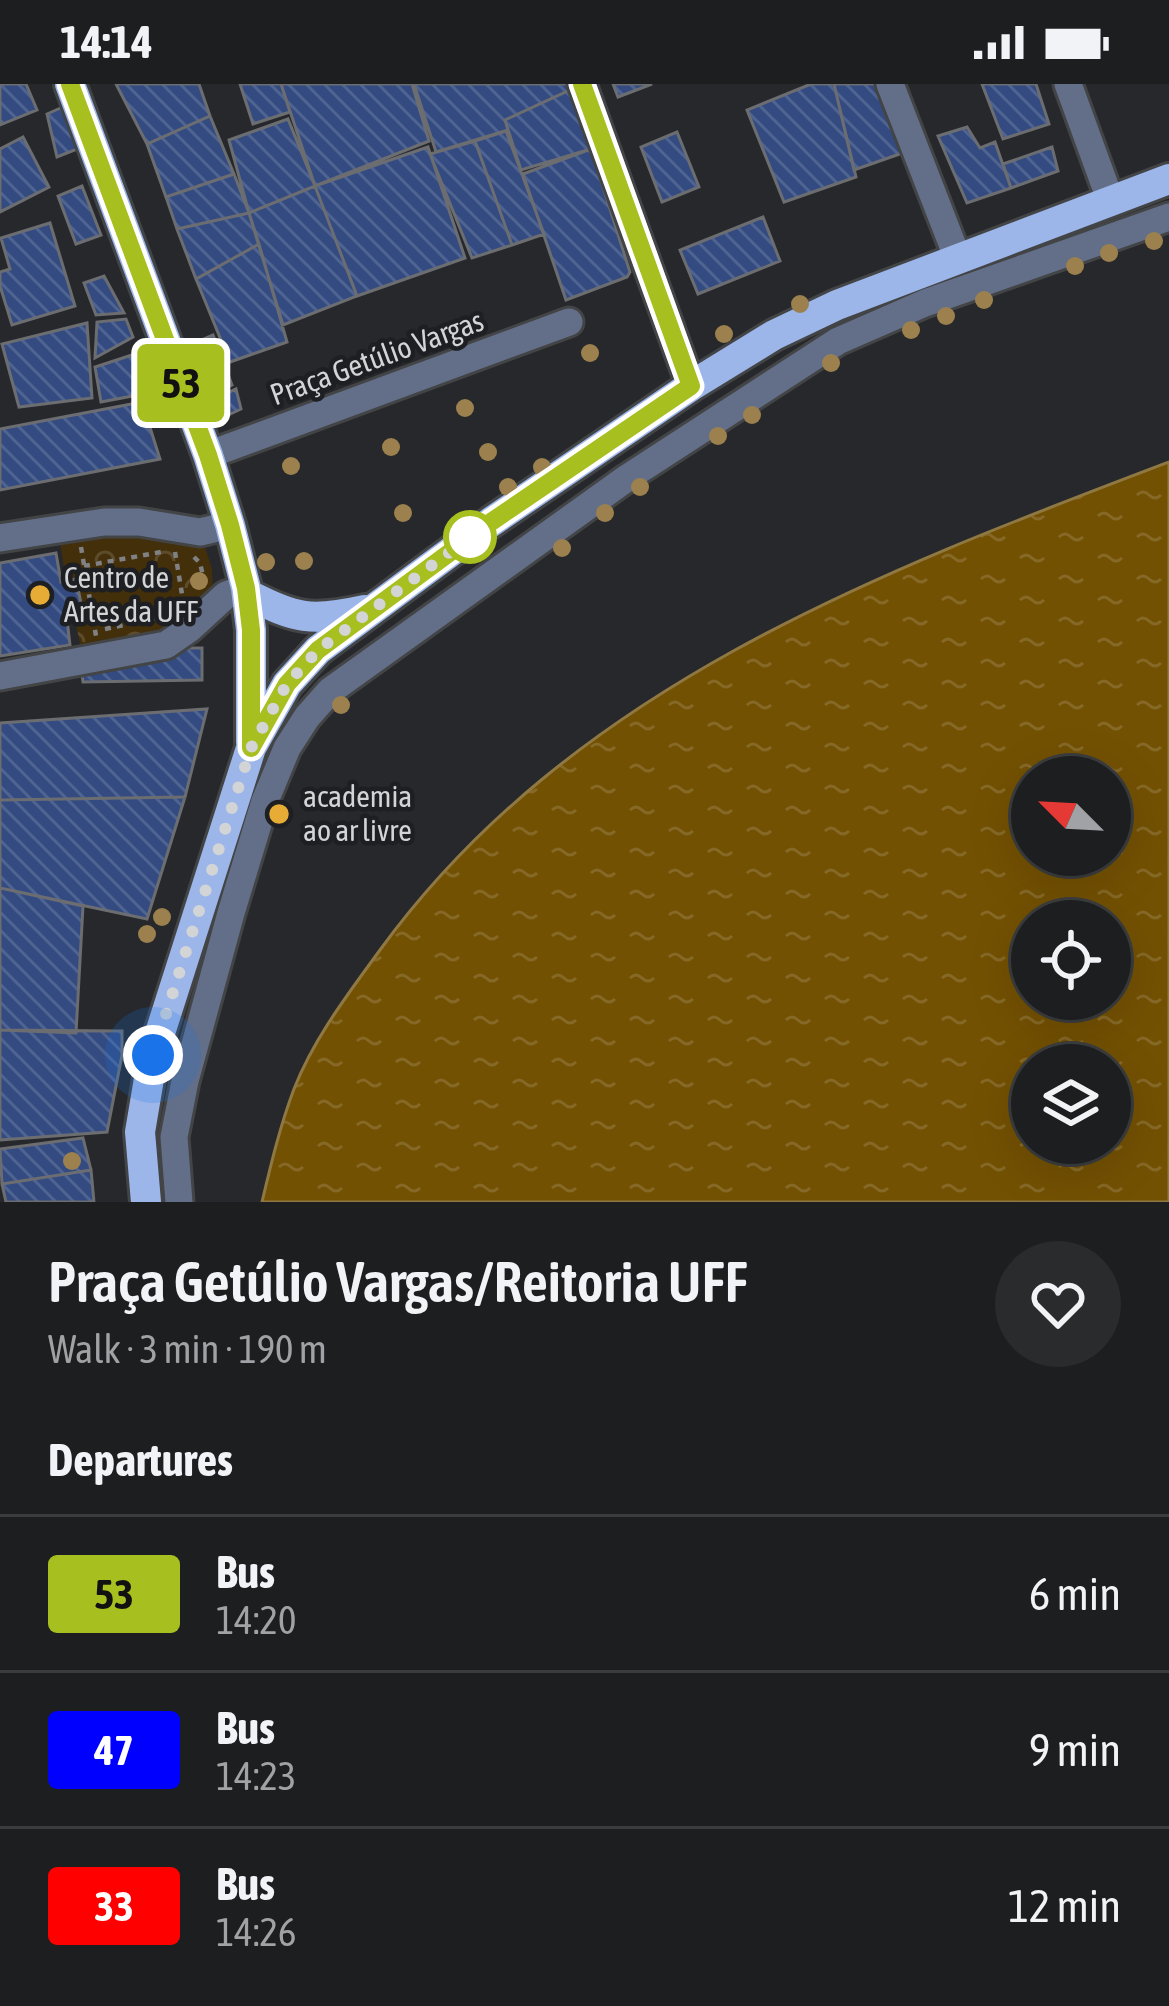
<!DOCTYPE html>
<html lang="en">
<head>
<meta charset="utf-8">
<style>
  :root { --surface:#1c1e20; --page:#292b2d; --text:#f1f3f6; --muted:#a0a2a5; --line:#3a3c3e }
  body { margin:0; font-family:"Asap Condensed",sans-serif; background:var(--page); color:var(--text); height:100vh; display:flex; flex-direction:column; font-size:45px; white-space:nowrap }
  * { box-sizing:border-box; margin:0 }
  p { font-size:39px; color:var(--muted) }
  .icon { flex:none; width:66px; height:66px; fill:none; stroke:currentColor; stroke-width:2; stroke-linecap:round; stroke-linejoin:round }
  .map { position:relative; height:1118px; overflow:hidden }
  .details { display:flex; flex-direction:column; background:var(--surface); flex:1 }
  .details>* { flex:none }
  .badge { padding:0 24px; border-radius:9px; font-size:42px; line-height:78px }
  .needle { width:78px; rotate:294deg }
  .buttons { position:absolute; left:1011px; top:672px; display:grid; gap:24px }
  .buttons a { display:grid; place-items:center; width:120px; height:120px; border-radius:50%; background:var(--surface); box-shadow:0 12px 48px #0002,0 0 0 3px var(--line); font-size:60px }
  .you { position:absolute; width:60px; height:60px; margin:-30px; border:9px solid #fff; border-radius:50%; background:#1a73e8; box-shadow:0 0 0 18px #1a73e833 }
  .map>.badge { position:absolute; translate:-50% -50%; box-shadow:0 0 0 6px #fff }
  h2 { padding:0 48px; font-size:45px; line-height:108px }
  .round { display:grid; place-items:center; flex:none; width:126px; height:126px; border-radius:63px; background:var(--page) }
  .headline { display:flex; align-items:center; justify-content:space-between; height:204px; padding:0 48px }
  h1 { font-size:57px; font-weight:600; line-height:90px }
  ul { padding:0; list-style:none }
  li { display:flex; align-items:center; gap:36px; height:156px; padding:0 48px; border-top:3px solid var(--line) }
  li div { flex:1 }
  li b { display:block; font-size:45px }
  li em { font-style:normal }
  li .badge { min-width:132px; font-weight:700; text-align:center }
  .status { display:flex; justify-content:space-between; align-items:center; height:84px; padding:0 60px; background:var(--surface); direction:ltr }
  .status svg { height:33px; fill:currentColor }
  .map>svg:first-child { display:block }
  .park { fill:url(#park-crowns) }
  .water { fill:url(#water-ripples); stroke:#907842; stroke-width:3; fill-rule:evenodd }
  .building { fill:url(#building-back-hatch); stroke:#6b6d71; stroke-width:3 }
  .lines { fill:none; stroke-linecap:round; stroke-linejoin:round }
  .minor-casing { stroke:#424446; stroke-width:33 }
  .major-casing { stroke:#424446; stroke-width:36 }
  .path { stroke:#808184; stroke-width:4.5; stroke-dasharray:6 6; stroke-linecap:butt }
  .minor { stroke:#636f88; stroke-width:27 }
  .major { stroke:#9cb6ea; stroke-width:30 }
  .tree { fill:#9c814f }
  .line-casing { stroke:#fff; stroke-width:27 }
  .line { stroke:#a7bf1f; stroke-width:18 }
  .walk { stroke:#d3d4d6; stroke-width:12; stroke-dasharray:0 21.6 }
  .stop-dot { fill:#fff; stroke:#a7bf1f; stroke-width:6 }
  .poi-dot { fill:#e7ac36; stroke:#1d1f22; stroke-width:4.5 }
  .labels { text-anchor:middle; stroke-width:9; stroke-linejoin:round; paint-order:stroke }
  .street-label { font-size:30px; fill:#d3d4d6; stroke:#1d1f22 }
  .poi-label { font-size:30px; fill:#d3d4d6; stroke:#1d1f22; text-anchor:start }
</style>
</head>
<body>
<div class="status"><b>14:14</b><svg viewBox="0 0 49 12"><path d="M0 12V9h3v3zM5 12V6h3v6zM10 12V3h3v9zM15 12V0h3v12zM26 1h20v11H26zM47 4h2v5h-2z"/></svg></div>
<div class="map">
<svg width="1169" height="1118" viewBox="0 0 1169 1118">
  <defs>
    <pattern id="park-crowns" width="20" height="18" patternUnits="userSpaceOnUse" patternTransform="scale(3)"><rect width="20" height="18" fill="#432f09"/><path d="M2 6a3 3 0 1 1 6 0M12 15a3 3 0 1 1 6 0" fill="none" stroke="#5d4c2c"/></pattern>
    <pattern id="water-ripples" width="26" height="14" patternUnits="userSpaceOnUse" patternTransform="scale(3)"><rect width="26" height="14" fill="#735103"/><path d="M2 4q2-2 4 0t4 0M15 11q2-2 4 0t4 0" fill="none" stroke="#866927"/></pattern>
    <pattern id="building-back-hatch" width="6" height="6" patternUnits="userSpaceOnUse" patternTransform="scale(3)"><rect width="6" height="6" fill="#334b81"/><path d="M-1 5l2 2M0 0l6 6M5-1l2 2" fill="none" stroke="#506492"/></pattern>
  </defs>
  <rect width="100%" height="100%" fill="#26282b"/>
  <path class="park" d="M58,444L200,448L212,485L213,525L189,545L84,578L73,526L81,523L76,496L66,497Z"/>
  <path class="water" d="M1169,378V1118H262C271,1080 280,1042 294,1005C314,954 348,910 380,866C571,604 876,489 1169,378ZM1032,693H1110V771H1032ZM1032,837H1110V915H1032ZM1032,981H1110V1059H1032Z"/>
  <path class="building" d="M0,0H26L37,26L0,41Z
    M116,0H199L210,32L147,60Z
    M240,0H281L290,28L253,40Z
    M281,0H412L429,57L315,102Z
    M414,0H570L572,5L505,36L508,46L436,68Z
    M613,0H652L618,13Z
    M811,0H834L856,93L784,118L747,26Z
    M834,0H884L911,66L854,86Z
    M982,0H1036L1049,40L1003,55Z
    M572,5L591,65L521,86L505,36Z
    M65,22L77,65L57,73L47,30Z
    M210,32L234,90L166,113L147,60Z
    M288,35L315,102L249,129L229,56Z
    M967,43L980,64L995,58L1011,104L967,119L938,52Z
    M506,47L544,150L512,161L475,57Z
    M677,48L699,103L662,118L641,63Z
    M23,53L49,103L0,128V65Z
    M475,57L512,161L472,174L430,70Z
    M428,63L465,174L357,212L315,102Z
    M1052,63L1058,87L1011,104L1003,80Z
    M591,65L630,188L627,193L566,216L523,90Z
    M234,90L249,129L177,145L166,113Z
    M82,102L101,151L76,160L58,112Z
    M315,102L357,212L283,241L249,129Z
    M249,129L259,160L196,195L177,145Z
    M763,133L780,177L698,210L680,166Z
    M50,139L75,222L12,241L0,202V188L10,185L1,154Z
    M259,160L287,258L230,278L196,195Z
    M104,192L124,229L96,231L84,199Z
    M126,235L133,253L95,274L97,238Z
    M87,239L92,314L19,323L2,260Z
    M213,251L232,301L212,311L192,260Z
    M132,271L143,310L101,318L95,283Z
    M236,305L241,325L224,333L217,314Z
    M142,318L160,375L0,406V345Z
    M56,469L61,498L76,495L82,524L66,527L70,561L0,572V479Z
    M189,564H202V596L83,598L82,591Z
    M207,625L185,713L0,716V639Z
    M185,713L147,835L0,804V716Z
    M0,804L83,822L76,949L0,946Z
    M0,946L122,947V971L107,1048L0,1056Z
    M83,1054L91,1086L2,1100L0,1065Z
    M91,1086L94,1118H6L2,1100Z"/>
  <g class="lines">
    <defs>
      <path id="minor" d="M582,0L691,302
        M890,0L958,175
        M1068,0L1111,118
        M208,371L569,238
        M0,454L104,438H139L200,448L230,441
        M0,592L166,561L189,545L226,511L246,504
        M179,1118L174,1053L185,997L231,829L265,717L287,664L307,633L330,607L627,394L838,257L925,219L1169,133"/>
      <path id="major" d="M70,0L208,371L230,441L246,504L251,546V658
        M247,510C297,535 310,538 365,526
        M146,1118L140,1048L153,971L251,664L287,600L318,566L491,438L691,302L774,251L837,221L1169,95"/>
    </defs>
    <use href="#minor" class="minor-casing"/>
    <use href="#major" class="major-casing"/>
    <path class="path" d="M81,463L96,552
      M175,468L183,516
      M194,473L200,479L205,500
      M84,482L161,468
      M105,545L159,534"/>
    <use href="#minor" class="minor"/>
    <use href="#major" class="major"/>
  </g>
  <g class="tree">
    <circle cx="1154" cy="157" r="9"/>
    <circle cx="1109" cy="169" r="9"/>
    <circle cx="1075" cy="182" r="9"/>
    <circle cx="984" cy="216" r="9"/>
    <circle cx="800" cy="220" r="9"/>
    <circle cx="946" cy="232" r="9"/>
    <circle cx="911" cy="246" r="9"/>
    <circle cx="724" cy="250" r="9"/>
    <circle cx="590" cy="269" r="9"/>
    <circle cx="831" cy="279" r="9"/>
    <circle cx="465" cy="324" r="9"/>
    <circle cx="752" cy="331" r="9"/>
    <circle cx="718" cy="352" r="9"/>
    <circle cx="391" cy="363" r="9"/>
    <circle cx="488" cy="368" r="9"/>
    <circle cx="291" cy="382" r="9"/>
    <circle cx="542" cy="383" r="9"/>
    <circle cx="508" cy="403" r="9"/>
    <circle cx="640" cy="403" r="9"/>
    <circle cx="403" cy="429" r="9"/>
    <circle cx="605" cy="429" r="9"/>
    <circle cx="562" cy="464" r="9"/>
    <circle cx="304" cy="477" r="9"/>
    <circle cx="266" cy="478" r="9"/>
    <circle cx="199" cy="497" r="9"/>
    <circle cx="341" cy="621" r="9"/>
    <circle cx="162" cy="833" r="9"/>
    <circle cx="147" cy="850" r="9"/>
    <circle cx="72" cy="1077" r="9"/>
  </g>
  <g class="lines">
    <defs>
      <path id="line" d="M70,0L208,371L230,441L246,504L251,546V664L287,600L318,566L491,438L691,302L582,0"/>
    </defs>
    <use href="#line" class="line-casing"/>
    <use href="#line" class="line"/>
    <path class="walk" d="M153,971L251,664L287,600L318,566L470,453"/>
  </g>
  <circle class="stop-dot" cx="470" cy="453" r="24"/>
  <g class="poi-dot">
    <circle cx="40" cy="511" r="12"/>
    <circle cx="279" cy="730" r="12"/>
  </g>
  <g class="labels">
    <g class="street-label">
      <text transform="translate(377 274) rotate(-20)" y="10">Praça Getúlio Vargas</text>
    </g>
    <g class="poi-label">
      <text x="64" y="504">Centro de<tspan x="64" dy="34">Artes da UFF</tspan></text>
      <text x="303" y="723">academia<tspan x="303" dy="34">ao ar livre</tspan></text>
    </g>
  </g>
</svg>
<div class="buttons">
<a><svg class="needle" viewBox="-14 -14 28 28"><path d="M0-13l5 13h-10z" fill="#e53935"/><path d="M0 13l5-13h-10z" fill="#a0a2a5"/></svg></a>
<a><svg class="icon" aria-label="locate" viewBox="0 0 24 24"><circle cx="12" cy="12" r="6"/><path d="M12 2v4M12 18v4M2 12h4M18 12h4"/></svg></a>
<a><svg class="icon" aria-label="layers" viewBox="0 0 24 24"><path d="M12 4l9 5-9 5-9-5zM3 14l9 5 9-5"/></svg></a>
</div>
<div class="you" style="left:153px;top:971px"></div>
<b class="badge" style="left:181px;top:299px;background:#a7bf1f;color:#111">53</b>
</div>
<section class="details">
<div class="headline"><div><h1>Praça Getúlio Vargas/Reitoria UFF</h1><p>Walk · 3 min · 190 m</p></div><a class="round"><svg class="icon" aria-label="heart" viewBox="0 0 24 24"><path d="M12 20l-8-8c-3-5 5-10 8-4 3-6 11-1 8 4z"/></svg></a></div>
<h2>Departures</h2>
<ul>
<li><span class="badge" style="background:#a7bf1f;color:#111">53</span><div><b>Bus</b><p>14:20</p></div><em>6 min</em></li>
<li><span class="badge" style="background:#00f;color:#fff">47</span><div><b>Bus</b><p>14:23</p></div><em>9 min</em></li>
<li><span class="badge" style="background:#f00;color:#fff">33</span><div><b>Bus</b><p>14:26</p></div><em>12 min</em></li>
</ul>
</section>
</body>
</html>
